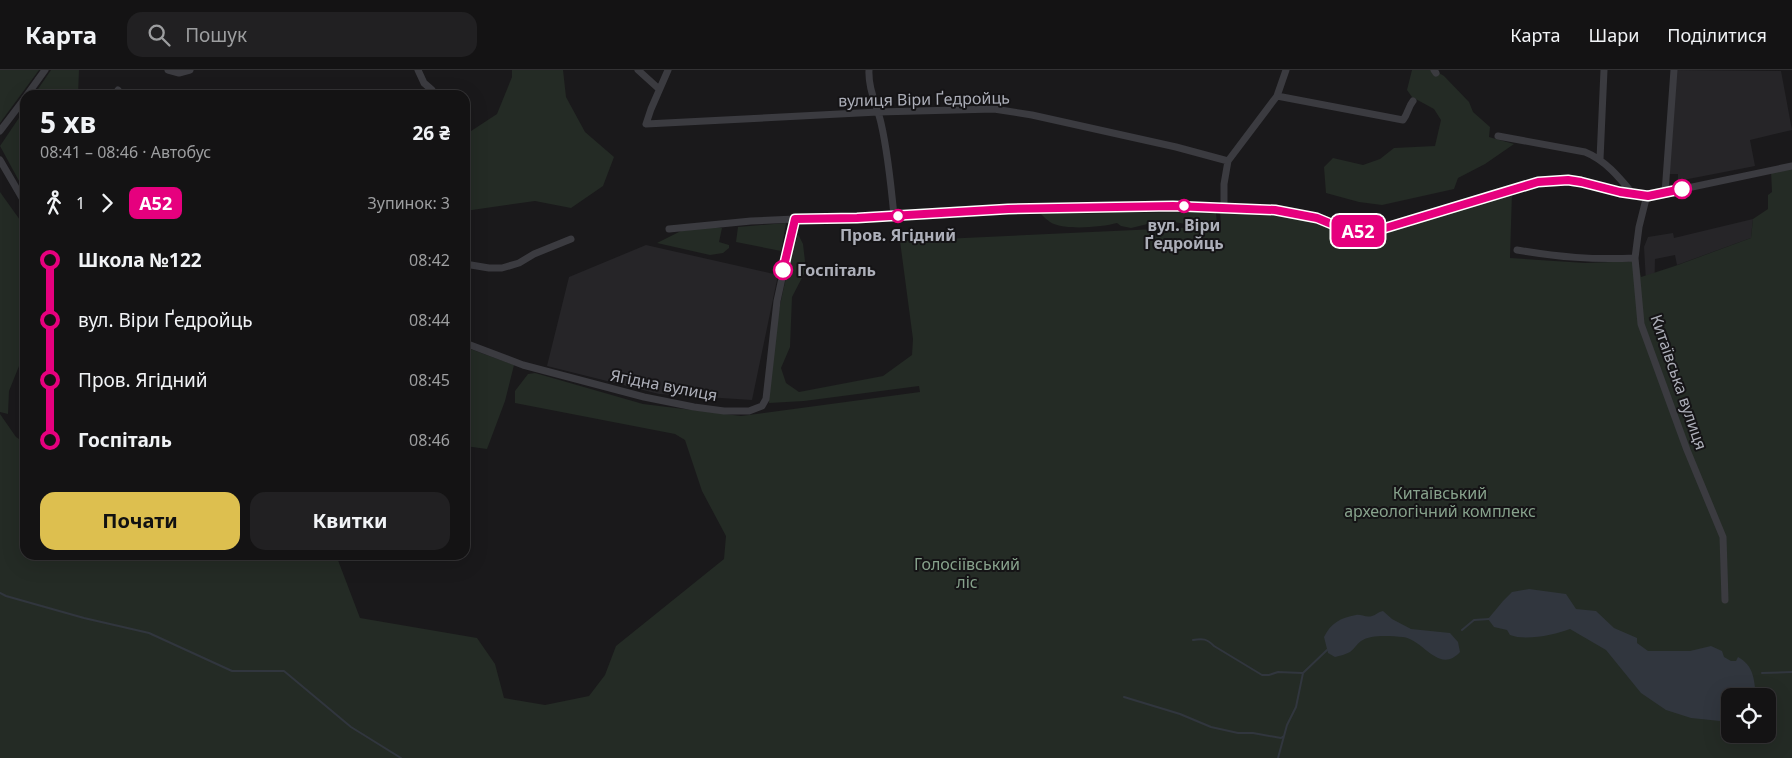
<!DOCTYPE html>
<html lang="uk">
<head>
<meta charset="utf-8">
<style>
  :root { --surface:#141314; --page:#212022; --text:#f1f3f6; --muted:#9d9ea0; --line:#333234; --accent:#ddbf4f }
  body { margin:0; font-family:"Noto Sans",sans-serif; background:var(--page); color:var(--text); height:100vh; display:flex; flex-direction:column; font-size:19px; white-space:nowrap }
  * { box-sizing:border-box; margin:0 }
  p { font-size:16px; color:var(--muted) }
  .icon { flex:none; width:28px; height:28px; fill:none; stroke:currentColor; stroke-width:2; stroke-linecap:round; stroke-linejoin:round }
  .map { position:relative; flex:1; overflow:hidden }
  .drawer { position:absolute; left:20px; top:20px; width:450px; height:470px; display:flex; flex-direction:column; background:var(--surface); border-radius:15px; box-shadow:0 5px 20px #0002,0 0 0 1px var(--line) }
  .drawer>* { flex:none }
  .badge { padding:0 10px; border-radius:8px; font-size:18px; line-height:32px }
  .tools { position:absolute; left:1721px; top:618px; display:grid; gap:10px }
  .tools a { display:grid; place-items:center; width:55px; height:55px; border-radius:10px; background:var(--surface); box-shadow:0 5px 20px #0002,0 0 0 1px var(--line); font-size:25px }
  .map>.badge { position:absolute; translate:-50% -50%; box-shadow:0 0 0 2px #fff }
  .legs { display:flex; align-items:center; gap:8px; height:55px; padding:0 20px; font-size:16px }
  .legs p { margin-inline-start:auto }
  .headline { display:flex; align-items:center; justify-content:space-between; height:85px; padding:0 20px }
  h1 { font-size:28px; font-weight:700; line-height:38px }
  .button { display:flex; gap:10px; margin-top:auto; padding:10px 20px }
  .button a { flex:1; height:58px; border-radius:15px; background:var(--accent); color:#111; font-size:20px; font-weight:700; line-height:58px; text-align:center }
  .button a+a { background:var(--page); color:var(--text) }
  ul { padding:0 20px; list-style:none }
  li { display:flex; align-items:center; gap:18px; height:60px; font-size:19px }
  li i { display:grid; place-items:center; width:8px; height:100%; margin:0 6px; background:currentColor }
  li i::after { content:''; width:12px; height:12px; margin:-6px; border:4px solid; border-radius:50%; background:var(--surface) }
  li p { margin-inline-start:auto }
  li:first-child i { background:linear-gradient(#0000 50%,currentColor 0) }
  li:last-child i { background:linear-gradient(currentColor 50%,#0000 0) }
  header { display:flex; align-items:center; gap:30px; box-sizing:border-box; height:70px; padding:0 25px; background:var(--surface); border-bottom:1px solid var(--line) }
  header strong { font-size:24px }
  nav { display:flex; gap:28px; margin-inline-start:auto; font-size:18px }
  .search { width:350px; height:45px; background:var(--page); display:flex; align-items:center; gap:12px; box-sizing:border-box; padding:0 18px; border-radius:15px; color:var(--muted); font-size:19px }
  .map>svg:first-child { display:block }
  .built { fill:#262528 }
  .green { fill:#242b25; fill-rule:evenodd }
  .water { fill:#31363e }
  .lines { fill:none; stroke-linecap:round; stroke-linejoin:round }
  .stream { stroke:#31363e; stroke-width:2 }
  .minor { stroke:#3b3b40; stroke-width:7 }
  .line-1-casing { stroke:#fff; stroke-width:11 }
  .line-1 { stroke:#e6007e; stroke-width:8 }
  .stop-1-dot { fill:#fff; stroke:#e6007e; stroke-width:2.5 }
  .labels { text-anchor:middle; stroke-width:4; stroke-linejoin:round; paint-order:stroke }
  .street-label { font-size:16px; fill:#adafb9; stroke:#151416 }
  .stop-label { font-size:16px; font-weight:bold; fill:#adafb9; stroke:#151416 }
  .park-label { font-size:16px; fill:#87a28c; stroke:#151416 }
</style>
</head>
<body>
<header>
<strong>Карта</strong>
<div class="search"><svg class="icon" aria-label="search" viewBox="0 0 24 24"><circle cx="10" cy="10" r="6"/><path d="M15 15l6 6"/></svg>Пошук</div>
<nav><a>Карта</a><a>Шари</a><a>Поділитися</a></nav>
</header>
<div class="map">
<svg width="1792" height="688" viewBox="0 0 1792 688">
  <rect width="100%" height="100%" fill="#1a191b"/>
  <path class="built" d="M1675,0L1781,1L1792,60L1750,70L1755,96L1678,111V104H1668Z
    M1753,149L1751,168L1677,195L1675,185L1655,189L1654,229H1647L1644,177L1648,167L1673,163L1674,168Z
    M646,175L778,205L752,330L659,324L547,296L569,207Z"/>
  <path class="green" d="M0,0H39L0,53Z
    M51,0H79L78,25H34Z
    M512,0H563L566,27L585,62L614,87L603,116L571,138L535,131L465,141V65L497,44L512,7Z
    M1412,0H1434L1444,6L1469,32L1473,42L1490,57L1489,67L1514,74L1485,94L1458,108L1454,119L1382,135L1359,132L1326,123L1324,97L1333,88L1363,95L1380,89L1394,78L1435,76L1441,50L1434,39L1412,27L1407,20Z
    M25,39V122L0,76Z
    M1792,96V688H0V344L16,367L25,373V485H336L360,548L477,568L495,594L504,628L545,635L589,626L605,605L616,576L724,489L726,466L702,421L685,370L675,364L515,333V321L528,304L535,303L643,334L741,346L920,322L919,316L804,331L769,333C769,279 782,217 798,164L803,174L806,200L792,227L790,277L781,298L786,313L799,322L883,306L912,285L913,269L900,171L1221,156L1220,141L1276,144L1361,164H1376L1512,122L1510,188L1585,193L1638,191L1641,207L1675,196L1751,168L1753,149L1768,139V125L1772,122L1771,101ZM1730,626H1768V664H1730Z
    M0,122L25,157V281L9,321L8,344L0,342Z
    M1191,142L1216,143L1217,154L1195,156L1164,150L1131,158L1121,156L1117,153C1102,157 1064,161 1050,152C1047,150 1044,147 1041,144Z
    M786,153L781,181L736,172L738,157Z
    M712,157L722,158L719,172L729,175V178L723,183L710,185L657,173L681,161Z
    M465,277L514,295L505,331L487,379L465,376Z"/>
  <path class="water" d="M1529,519L1566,524L1576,539L1596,541L1614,558L1637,568V573L1648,581H1690L1711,576L1722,581L1724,587L1731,591H1736L1738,587C1754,596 1754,609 1756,626H1730V652L1691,648L1666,640L1641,623L1606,580L1570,559C1555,565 1525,571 1510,565L1507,560L1494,557L1488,549L1503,531L1512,522Z
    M1383,541L1392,549L1411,559L1450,563L1458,572L1460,582C1439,605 1423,569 1403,567C1391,566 1371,564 1361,571C1357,574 1354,579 1350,582C1346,584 1340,586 1335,587L1328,583L1324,567C1331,553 1340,548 1356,545C1361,544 1366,548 1372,546C1376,545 1378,542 1383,541Z"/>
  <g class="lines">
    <path class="stream" d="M0,523L6,526L84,548L149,563L232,601H284L351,657L401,688
      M1462,560L1474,550L1489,549
      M1193,570C1203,568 1207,569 1214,576L1262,605H1269L1278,602L1302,603
      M1762,603L1792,602
      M1124,627L1180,644L1211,657L1238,663H1253L1281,668L1284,666
      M1278,688L1287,655L1296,637L1303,603L1327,580"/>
    <path class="minor" d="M168,0L179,3L190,0
      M418,0L424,13L432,20L429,25
      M638,0L659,19
      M668,0L651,39L646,54L878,42L994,39L1032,45L1176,77L1228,91
      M869,0C868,19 877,35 881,53C888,83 891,115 894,146
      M1434,0L1436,3
      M27,25L45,0
      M115,25L118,20
      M1277,26L1403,50C1408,44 1408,37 1413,31
      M0,61L25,28
      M1498,66L1585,82C1605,90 1619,107 1633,124
      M1600,89L1604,0
      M0,90L25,133
      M1665,123L1674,0
      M1647,125L1639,157L1635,188L1641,254L1687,380L1723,467L1725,530
      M1224,137V114L1228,91L1277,26L1286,0
      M669,159L751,151L795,149
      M1517,180C1559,187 1592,190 1635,188
      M465,194L489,198H502L519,193L534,184L571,169
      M465,273L523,295L644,327L694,337L724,341H749L762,336L766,329L777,231L795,149L857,148L1008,139L1173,136L1275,140L1317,148L1346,160L1363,161L1382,159C1417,148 1452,137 1487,126C1509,120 1531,111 1554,110C1590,109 1623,128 1659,124L1792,96"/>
  </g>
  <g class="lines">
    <defs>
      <path id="line-1" d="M783,200L795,149L857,148L1008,139L1173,136L1275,140L1317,148L1346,160L1363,161L1382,159L1538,112L1568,110L1581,112L1620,122L1648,126L1682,119"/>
    </defs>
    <use href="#line-1" class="line-1-casing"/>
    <use href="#line-1" class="line-1"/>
  </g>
  <g class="stop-1-dot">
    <circle cx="1682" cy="119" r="9"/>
    <circle cx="1184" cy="136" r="6"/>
    <circle cx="898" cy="146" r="6"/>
    <circle cx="783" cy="200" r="9"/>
  </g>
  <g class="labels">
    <g class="street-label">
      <text transform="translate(924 29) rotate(-1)" y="6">вулиця Віри Ґедройць</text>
      <text transform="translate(1679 312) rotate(71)" y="6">Китаївська вулиця</text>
      <text transform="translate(664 315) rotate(11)" y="6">Ягідна вулиця</text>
    </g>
    <g class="stop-label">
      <text x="1184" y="161">вул. Віри<tspan x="1184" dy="18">Ґедройць</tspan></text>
      <text x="898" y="171">Пров. Ягідний</text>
      <text x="797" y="206" text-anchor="start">Госпіталь</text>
    </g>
    <g class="park-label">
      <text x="1440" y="429">Китаївський<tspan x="1440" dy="18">археологічний комплекс</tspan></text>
      <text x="967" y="500">Голосіївський<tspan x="967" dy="18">ліс</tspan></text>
    </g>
  </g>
</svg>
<div class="tools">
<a><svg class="icon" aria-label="locate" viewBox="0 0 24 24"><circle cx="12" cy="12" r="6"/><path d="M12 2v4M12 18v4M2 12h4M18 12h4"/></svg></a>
</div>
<b class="badge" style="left:1358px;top:161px;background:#e6007e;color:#fff">А52</b>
<section class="drawer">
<div class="headline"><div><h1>5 хв</h1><p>08:41 – 08:46 · Автобус</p></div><b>26 ₴</b></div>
<div class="legs"><svg class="icon" aria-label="walk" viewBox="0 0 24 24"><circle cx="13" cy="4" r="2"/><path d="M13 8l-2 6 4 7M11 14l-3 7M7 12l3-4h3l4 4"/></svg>1<svg class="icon" aria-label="forward" viewBox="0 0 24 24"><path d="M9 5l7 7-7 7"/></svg><b class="badge" style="background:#e6007e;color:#fff">А52</b><p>Зупинок: 3</p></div>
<ul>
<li><i style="color:#e6007e"></i><b>Школа №122</b><p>08:42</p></li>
<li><i style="color:#e6007e"></i><span>вул. Віри Ґедройць</span><p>08:44</p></li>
<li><i style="color:#e6007e"></i><span>Пров. Ягідний</span><p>08:45</p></li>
<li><i style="color:#e6007e"></i><b>Госпіталь</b><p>08:46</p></li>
</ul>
<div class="button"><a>Почати</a><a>Квитки</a></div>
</section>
</div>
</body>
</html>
